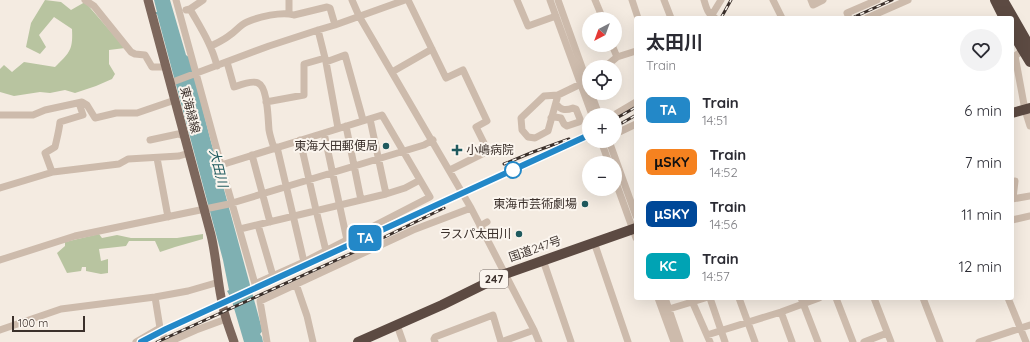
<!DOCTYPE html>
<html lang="en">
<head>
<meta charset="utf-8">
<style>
  :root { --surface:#fff; --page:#f2f2f3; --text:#2b2b33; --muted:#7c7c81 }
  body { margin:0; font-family:Quicksand,"Noto Sans JP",sans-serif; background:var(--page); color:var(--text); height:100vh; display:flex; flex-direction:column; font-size:15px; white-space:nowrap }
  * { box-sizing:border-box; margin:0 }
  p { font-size:13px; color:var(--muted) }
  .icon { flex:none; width:22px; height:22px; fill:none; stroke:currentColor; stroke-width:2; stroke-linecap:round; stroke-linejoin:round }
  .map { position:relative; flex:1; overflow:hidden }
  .sheet { position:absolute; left:634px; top:16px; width:380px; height:284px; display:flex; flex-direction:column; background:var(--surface); border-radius:4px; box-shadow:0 4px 16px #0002 }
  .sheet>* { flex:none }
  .badge { padding:0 8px; border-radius:6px; font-size:14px; line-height:26px }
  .needle { width:26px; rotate:221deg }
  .tools { position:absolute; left:582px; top:12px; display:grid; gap:8px }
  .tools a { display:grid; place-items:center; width:40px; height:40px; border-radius:50%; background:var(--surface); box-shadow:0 4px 16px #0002; font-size:20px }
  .scale { position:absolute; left:12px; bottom:10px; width:73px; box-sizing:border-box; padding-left:4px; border:2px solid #3b302b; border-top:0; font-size:11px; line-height:14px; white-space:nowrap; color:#3b302b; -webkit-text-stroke:3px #fbf5ee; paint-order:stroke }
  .map>.badge { position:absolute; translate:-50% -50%; box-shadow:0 0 0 2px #fff }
  .round { display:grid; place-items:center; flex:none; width:42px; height:42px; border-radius:21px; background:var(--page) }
  .head { display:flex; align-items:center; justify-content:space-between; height:68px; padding:0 12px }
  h1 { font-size:19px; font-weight:700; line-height:30px }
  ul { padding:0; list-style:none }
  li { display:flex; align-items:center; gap:12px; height:52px; padding:0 12px }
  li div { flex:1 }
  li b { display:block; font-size:15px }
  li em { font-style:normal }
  li .badge { min-width:44px; font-weight:700; text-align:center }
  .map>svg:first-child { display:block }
  .green { fill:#b8c4a0 }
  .water { fill:#7fb0b2 }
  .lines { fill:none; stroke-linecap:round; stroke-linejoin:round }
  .minor { stroke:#cdbbac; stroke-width:7 }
  .major { stroke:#7d675c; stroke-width:9 }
  .highway { stroke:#5c4a42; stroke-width:10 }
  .rail-casing { stroke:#3b302b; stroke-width:3 }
  .rail { stroke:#fbf5ee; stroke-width:1.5; stroke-dasharray:4.5; stroke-linecap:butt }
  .line-casing { stroke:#fff; stroke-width:9 }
  .line { stroke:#2388c8; stroke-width:6 }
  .poi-dot { fill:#1f5a5e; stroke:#fbf5ee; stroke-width:1.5 }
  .stop-dot { fill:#fff; stroke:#2388c8; stroke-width:2 }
  .labels { text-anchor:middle; stroke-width:4; stroke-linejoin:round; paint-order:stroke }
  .shield { fill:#fbf5ee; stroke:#756b66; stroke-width:1 }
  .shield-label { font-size:11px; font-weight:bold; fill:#3b302b }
  .street-label { font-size:12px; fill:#3b302b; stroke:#fbf5ee }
  .poi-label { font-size:12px; fill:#3b302b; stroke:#fbf5ee; text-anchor:end }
  .water-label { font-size:13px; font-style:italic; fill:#1f5a5e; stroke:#fbf5ee }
</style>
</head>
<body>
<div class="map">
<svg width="1030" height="342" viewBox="0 0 1030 342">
  <rect width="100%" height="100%" fill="#f4ebe1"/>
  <path class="green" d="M45,0L61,2L71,10L85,2L125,48L109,50V64L115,74L112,79L96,86L75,93L65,90L50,93L40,92L14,96L0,92V69L4,65L12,72L24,62L55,67C70,52 73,50 72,29L54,17L39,35L46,47L40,54L26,47L31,23Z
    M99,234L102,238L117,235L131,238H177L203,234V239L175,247L160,252L155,241H129L126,246L99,249L101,261L108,259V273L101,274L86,271V267H82L81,271L67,273L57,253L65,246V242Z"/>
  <path class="water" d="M154,0H170L186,55L190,58L210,138L262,329H264L260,334L262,337L263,342H244L231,298L227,291L229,290L223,260L157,14H155V12H157Z"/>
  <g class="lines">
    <path class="minor" d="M85,0L94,6L131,52L135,54L145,55L152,67H166
      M176,0L221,165L255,284L304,262L430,197L382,115L221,165
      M289,0V13
      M352,0L359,16L471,208L534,330L539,342
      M408,0L446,78L463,70L487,121L476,127L488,151L450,170
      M517,0L528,26L556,16
      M550,0L592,115
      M558,0L589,87
      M595,0L603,19
      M632,0L638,18
      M664,0L671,18
      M704,0C706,7 708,15 715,18
      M773,0L782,18
      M811,0L813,5L823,0
      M190,9C200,27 212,45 217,66
      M186,10L190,9L203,0
      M710,18L721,0
      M849,18L847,13L877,0
      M867,18L908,0
      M318,30L326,62L338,128
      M612,45L617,57
      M211,46C217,43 224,40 230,35C236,31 240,25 247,22C258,17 282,11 294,15L327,7L330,8L335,25
      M1023,50L1015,56L1025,110L1030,126
      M227,62L234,87C240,85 252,80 258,83C268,87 268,120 269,130C270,136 272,142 274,148
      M326,62L345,55L363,120
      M605,67L617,57L636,51
      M392,72L432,49
      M170,83L269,46L318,30L335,25L405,0
      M591,93L599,115
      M558,95L548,131L535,138L528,137L522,130L521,118L544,96L558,95L589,80
      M266,102L304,95V64L325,58
      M0,115H33L45,110L82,102L87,105L95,118L116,113H137L175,100
      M614,115L636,102
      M551,118L555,117L561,118L564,124L567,126L579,122L580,119L576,109L573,108C565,111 561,110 556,104
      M370,119L386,194
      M346,126L361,200
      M324,133L347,240
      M615,134L636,124
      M150,140L178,134L184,136
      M300,140L316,210L326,251
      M601,141L609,163
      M609,141L636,216
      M277,147L304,262
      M252,155L270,222
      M157,158L168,217
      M52,172L45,153L55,147C57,138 59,131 60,122L83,115L79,103
      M615,180L636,238
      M0,188L53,172L119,164L128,159L179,156L189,153
      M1013,198L1015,181
      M1012,199L1030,196
      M1012,220L1030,216
      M258,225L273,276
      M480,226L487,222
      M240,229L386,194L405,188L420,180
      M594,242L628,342
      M0,260L75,236L229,204L424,145L433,140
      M543,260L571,342
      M296,284L307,316L313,342
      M658,298L674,342
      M665,298L680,342
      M710,298L725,342
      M739,298L755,342
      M801,298L818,342
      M836,298L853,342
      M874,298L891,342
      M923,298L940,342
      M1008,298L1026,342
      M692,301L710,342
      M669,309L705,298
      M781,312L792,342
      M397,325L403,342
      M160,328L166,342
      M0,330L61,309L155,297L188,291L219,282
      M707,335L781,312L819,298
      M136,342L160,328L155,297
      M169,342L196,330L226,319
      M267,342L260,301L413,230L471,208
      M435,342L434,339L435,337L493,315L501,342
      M501,342L534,330
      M864,342L887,333
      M979,342L1030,325"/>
    <path class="major" d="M148,0L211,235C216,256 217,276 221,297C223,313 229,327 234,342"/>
    <path class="highway" d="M995,0L1004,18
      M1003,0L1030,47
      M1012,32L1030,62
      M1012,113L1030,108
      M358,342L442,305L505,274L636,228"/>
    <defs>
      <path id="rail" d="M721,18L731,0
        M852,18L892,0
        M615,119L636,107
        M615,127L636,115
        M504,164L533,152L569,139
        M141,342L166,329L589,135
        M157,342L352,253L444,208"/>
    </defs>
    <use href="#rail" class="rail-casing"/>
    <use href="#rail" class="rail"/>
  </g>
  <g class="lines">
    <defs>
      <path id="line" d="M141,342L166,329L589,135"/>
    </defs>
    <use href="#line" class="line-casing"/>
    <use href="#line" class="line"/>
  </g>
  <g class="poi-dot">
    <circle cx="386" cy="146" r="4"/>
    <path d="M455 144h4v4h4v4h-4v4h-4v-4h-4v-4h4z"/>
    <circle cx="585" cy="204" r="4"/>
    <circle cx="519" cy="234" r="4"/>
  </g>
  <circle class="stop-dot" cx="513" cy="170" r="8"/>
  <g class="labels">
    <rect class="shield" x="480" y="270" width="28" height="18" rx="3"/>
    <g class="shield-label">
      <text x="494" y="283">247</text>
    </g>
    <g class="street-label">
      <text transform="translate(190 110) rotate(76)" y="4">東海緑線</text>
      <text transform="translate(535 249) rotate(-19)" y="4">国道247号</text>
    </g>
    <g class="poi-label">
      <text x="378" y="150">東海大田郵便局</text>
      <text x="466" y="154" text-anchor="start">小嶋病院</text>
      <text x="577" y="208">東海市芸術劇場</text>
      <text x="511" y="238">ラスパ太田川</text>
    </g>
    <g class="water-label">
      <text transform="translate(219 168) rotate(76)" y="5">大田川</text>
    </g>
  </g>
</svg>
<div class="tools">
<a><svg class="needle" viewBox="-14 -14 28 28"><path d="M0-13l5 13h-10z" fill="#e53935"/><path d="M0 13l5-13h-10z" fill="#7c7c81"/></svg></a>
<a><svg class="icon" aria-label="locate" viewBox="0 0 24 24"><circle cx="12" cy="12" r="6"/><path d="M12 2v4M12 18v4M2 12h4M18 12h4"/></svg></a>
<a>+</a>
<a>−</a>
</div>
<div class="scale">100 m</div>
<b class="badge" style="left:365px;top:238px;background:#2388c8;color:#fff">TA</b>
<section class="sheet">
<div class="head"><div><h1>太田川</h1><p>Train</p></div><a class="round"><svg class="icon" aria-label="heart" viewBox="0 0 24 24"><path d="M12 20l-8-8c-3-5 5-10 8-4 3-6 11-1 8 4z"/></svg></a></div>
<ul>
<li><span class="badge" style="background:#2388c8;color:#fff">TA</span><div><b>Train</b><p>14:51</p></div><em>6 min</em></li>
<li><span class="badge" style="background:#f58220;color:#111">μSKY</span><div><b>Train</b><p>14:52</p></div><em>7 min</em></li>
<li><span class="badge" style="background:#004898;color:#fff">μSKY</span><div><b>Train</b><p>14:56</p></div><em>11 min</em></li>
<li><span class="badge" style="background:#00a3b4;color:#fff">KC</span><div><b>Train</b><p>14:57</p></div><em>12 min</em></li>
</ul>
</section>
</div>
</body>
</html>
